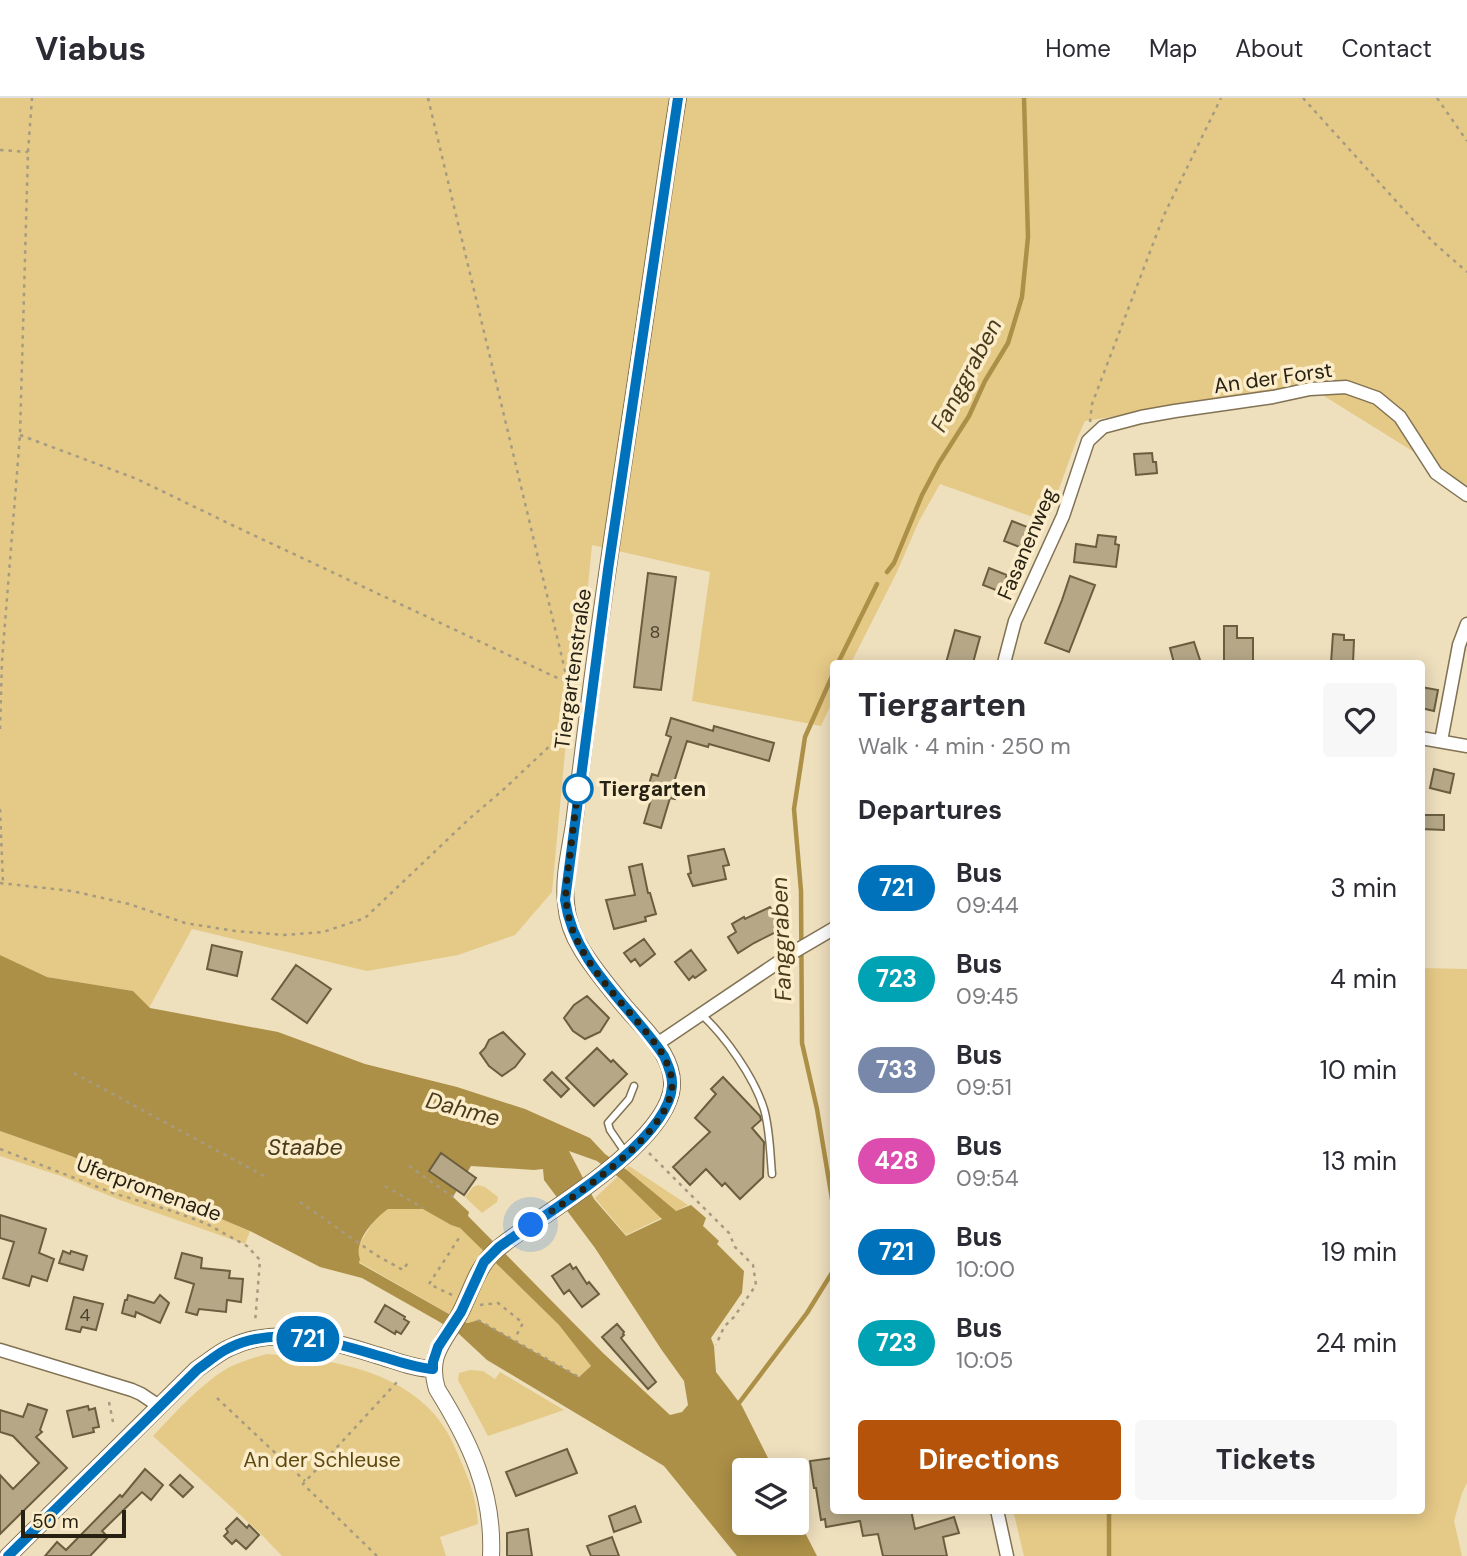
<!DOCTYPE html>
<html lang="en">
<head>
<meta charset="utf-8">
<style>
  :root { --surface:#fff; --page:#f7f7f7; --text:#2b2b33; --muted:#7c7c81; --line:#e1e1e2; --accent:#b45309 }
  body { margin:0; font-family:"DM Sans",sans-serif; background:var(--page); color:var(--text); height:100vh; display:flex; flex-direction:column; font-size:26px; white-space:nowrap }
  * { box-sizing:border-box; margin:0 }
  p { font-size:23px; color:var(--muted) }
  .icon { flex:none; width:38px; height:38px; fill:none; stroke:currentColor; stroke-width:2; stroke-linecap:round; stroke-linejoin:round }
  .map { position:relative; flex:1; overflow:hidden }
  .panel { position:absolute; left:830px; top:562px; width:595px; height:854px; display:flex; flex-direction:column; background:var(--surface); border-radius:7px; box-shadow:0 4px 18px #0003 }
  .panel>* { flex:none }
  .badge { padding:0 14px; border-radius:23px; font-size:24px; line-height:46px }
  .controls { position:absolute; left:732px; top:1360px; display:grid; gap:14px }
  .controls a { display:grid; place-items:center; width:77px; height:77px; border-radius:7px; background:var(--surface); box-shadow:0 4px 18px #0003; font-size:35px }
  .scale { position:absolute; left:21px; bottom:18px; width:105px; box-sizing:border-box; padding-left:7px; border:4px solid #272114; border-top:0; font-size:19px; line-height:24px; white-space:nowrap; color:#272114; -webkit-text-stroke:5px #fbecca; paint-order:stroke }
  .you { position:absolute; width:35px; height:35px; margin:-18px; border:5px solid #fff; border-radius:50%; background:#1a73e8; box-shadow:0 0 0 10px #1a73e833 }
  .map>.badge { position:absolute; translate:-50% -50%; box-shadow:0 0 0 4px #fff }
  h2 { padding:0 28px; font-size:26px; line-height:63px }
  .round { display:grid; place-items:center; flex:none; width:74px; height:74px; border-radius:7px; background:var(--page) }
  .summary { display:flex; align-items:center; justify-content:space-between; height:119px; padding:0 28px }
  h1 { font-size:33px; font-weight:700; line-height:52px }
  .cta { display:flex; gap:14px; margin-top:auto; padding:14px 28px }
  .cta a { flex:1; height:80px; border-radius:7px; background:var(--accent); color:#fff; font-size:28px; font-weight:700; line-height:80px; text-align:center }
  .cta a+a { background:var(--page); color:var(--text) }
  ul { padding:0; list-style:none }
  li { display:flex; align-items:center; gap:21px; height:91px; padding:0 28px }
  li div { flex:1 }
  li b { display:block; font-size:26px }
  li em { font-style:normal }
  li .badge { min-width:77px; font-weight:700; text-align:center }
  header { display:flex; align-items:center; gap:42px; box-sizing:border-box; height:98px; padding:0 35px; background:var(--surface); border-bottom:2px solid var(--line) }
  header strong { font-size:33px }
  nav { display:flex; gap:38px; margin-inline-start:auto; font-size:24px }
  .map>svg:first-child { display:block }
  .green { fill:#e5c987 }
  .water { fill:#ad9047; fill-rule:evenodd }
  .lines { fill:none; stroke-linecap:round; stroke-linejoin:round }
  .stream { stroke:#ad9047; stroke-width:4.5 }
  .building { fill:#b6a887; stroke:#6b5e3f; stroke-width:2 }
  .service-casing { stroke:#807253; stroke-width:9 }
  .minor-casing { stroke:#807253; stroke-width:15 }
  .tertiary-casing { stroke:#807253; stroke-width:18 }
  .path { stroke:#a69b80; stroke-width:2.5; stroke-dasharray:3.5 5; stroke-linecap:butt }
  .service { stroke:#fff; stroke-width:6 }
  .minor { stroke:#fff; stroke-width:12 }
  .tertiary { stroke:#fff; stroke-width:16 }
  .line-casing { stroke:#fff; stroke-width:16 }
  .line { stroke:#0072bc; stroke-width:10 }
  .walk { stroke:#272114; stroke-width:7; stroke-dasharray:0 12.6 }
  .stop-dot { fill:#fff; stroke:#0072bc; stroke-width:3.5 }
  .labels { text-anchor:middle; stroke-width:7; stroke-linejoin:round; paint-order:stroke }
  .number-label { font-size:18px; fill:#4b4331 }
  .street-label { font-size:21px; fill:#272114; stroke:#fbecca }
  .stop-label { font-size:21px; font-weight:bold; fill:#272114; stroke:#fbecca; text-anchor:start }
  .park-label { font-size:21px; fill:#5d480f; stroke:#fbecca }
  .water-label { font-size:23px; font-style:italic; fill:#493c1c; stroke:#fbecca }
</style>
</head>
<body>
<header>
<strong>Viabus</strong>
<nav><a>Home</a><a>Map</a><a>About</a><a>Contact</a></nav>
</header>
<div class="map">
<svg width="1467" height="1458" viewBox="0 0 1467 1458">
  <rect width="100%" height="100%" fill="#eedfbd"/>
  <path class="green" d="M0,0H1467V387L1308,288L1085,323L1077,341L1047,424L940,386L919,423L896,476L851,565H833V602L821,628L692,603L710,474L592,447L577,601L569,611L552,794L515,837L458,857L367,873L192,831L149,910L133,893L47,879L0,857Z
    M1421,870L1467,871V1385L1462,1395L1454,1423L1462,1458H1024L1013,1412H1421Z
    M0,1033L71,1058L250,1133L245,1146L120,1102L61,1078L0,1058Z
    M629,1068L688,1107L626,1137L595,1100Z
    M478,1087L485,1089L498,1099L497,1104L482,1115L465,1099L473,1089Z
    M423,1110L451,1127L460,1130L559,1227L591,1268L579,1279L478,1222L468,1225L463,1224L359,1164L360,1161L358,1157V1148L375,1121L388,1111Z
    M267,1256C326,1261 394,1270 435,1317C446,1330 453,1344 459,1359C469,1381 477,1402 478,1426L440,1439L446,1458H282L260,1435L153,1338C174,1316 200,1287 226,1271C238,1264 253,1260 267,1256Z
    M470,1272L483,1273L495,1281L500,1274L564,1312L488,1338L458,1282L459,1275Z"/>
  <path class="water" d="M0,857L47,879L133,893L150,910L278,934L365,966L457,989L525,1011L590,1040L605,1056L628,1073L676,1113L691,1107L706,1120L703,1128L719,1143L717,1146L744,1173L742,1195L711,1240L714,1248L716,1274L742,1308L774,1372H744V1424H796V1417L817,1458H737L664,1368L487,1262L459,1236L438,1223L362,1180L320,1169L250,1133L71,1058L0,1033ZM569,1053L597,1063L621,1081L662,1121L626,1138L594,1101ZM471,1068L534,1072L543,1071L544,1082L595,1150L661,1251L684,1283L688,1307L682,1314L670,1317L603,1255L468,1118L469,1114L453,1099ZM388,1111H423L451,1127L460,1130L559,1227L591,1268L579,1279L478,1222L468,1225L463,1224L359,1165L360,1161C353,1144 374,1121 388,1111Z"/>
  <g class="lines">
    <path class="stream" d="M887,474L894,465L922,397L939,365L969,318L985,283L1008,245L1022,199L1028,139L1024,0
      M838,565L877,486
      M833,576L805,639L794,711L801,793L802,945L817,1011L833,1107
      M736,1309L807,1215L833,1173
      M1109,1458V1412"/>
  </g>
  <path class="building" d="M1152,355L1153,364H1156L1157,375L1136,377L1134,356Z
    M1012,423L1030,430L1022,450L1004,443Z
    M1098,437L1116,439L1115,446L1119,447L1116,469L1074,464L1076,446L1096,449Z
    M989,470L1007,477L1001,494L983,487Z
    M648,475L676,479L661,592L634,589Z
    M1070,478L1095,487L1069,554L1045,545L1062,502Z
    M1224,528H1237V540H1253V565H1224Z
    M955,532L980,539L973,565H946Z
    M1333,536L1344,537V542H1354L1353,565H1331Z
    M1194,544L1201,565H1174L1170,550Z
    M1421,589L1438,592L1434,613L1421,610Z
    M671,620L713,633L714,628L774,645L769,663L709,646L708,649L687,643L674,684L680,685L675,701L670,700L661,730L644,725L653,695L647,693L652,676L658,678L671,639L666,637Z
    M1434,671L1454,676L1450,695L1430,690Z
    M1421,717H1444V732L1421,731Z
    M724,751L729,767L723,768L726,781L693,788L688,776L691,775L688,758Z
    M642,766L648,795H650L656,816L645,819L646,823L614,831L606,802L635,797L629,769Z
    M770,809L772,812L779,809L788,828L754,845L738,855L728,839L736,834L732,826L744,819L745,821Z
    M644,841L655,856L640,868L635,861L631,864L624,855Z
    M212,847L242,854L237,878L207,871Z
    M691,852L706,872L695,880L693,878L689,882L675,864Z
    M296,867L331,891L307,925L272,901Z
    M587,898L609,920L600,934L585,941L573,933L564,920L574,907Z
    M503,934L525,956L515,969L502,978L489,968L480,955L485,950L489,942Z
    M597,950L611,964L613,962L627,976L594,1008L566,980Z
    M552,974L569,991L561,999L544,982Z
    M723,979L760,1018L761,1022L752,1030L764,1044L763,1079L740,1101L725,1085L722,1088L706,1071L690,1087L673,1069L710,1034L695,1020L716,996L711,991Z
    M441,1055L476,1080L464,1097L429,1073Z
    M0,1117L46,1131L39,1155L54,1161L47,1183L32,1178L29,1188L3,1180L14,1144L0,1140Z
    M63,1153L70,1156L71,1153L87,1158L83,1172L59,1165Z
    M182,1155L202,1160L201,1170L230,1173L229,1180L243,1181L241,1204L227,1202L226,1214L199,1211L197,1217L186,1214L194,1186L175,1180Z
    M570,1166L573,1171L576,1169L587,1186L589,1184L599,1196L582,1209L569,1192L564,1196L552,1178Z
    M128,1197L154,1205L160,1197L169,1205L160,1225L136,1214L135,1219L122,1215L125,1202H127Z
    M74,1199L103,1206L96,1232L82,1229L80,1234L66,1231Z
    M385,1207L405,1219L404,1221L409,1224L401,1236L396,1233L395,1236L375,1224Z
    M617,1226L624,1234L623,1236L624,1237L621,1240L656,1284L648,1291L602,1239Z
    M28,1306L47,1312L40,1332L42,1334L36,1339L67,1370L0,1436V1377L13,1391L39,1365L13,1338L0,1334V1312L23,1319Z
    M88,1308L89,1312L95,1310L99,1329L93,1330L94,1334L73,1339L67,1313Z
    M567,1351L577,1375L516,1398L506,1374Z
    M833,1360V1412H886V1415L900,1412H911L915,1431L954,1419L959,1435L943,1439L947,1458H883L878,1436L863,1438L860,1423L826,1429L825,1421L821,1422L816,1390H814L810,1363Z
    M145,1371L163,1387L151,1402L142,1394L102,1433L108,1439L90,1458H45L57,1444L66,1452L120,1397L122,1399Z
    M180,1377L193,1389L183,1399L170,1387Z
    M635,1408L641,1424L614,1434L609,1418Z
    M237,1420L247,1430L249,1427L259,1437L246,1451L236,1442L232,1446L224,1438L228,1434L226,1431Z
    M528,1431L532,1458H507V1435Z
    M612,1439L619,1458H591L587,1448Z"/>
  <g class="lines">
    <defs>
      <path id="service" d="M701,916C725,938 754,979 764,1011C770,1032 770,1054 772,1076
        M625,1054L610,1032L608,1025L629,1001L634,988"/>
      <path id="minor" d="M1004,565L1015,523L1063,418L1088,343L1103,329L1141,319L1175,313L1273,299L1310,291L1346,289L1377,300L1400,319L1436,375L1467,397
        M1421,640L1467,648
        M1441,643L1459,547L1467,526
        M657,946L792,855L833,831
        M0,1252L132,1292L141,1296L159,1308
        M997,1412L1007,1458"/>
      <path id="tertiary" d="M8,1458L197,1271C208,1264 218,1255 229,1250C275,1227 330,1242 376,1257C394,1262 414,1271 433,1271
        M491,1458C494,1394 470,1344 437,1291C427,1258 443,1245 458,1219C470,1198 475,1173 492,1156C507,1141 527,1130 544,1118C583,1092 660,1040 671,995C679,959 641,929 621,904C607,887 593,870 582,852C573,838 567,821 566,805C563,780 570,752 574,726C580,679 586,631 592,584C607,470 625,356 642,242C654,161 665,80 678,0"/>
    </defs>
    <use href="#service" class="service-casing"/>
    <use href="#minor" class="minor-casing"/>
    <use href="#tertiary" class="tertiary-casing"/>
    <path class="path" d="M428,0L564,568L568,585L575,598
      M1303,0L1433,144L1467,174
      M1437,0L1467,43
      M0,52L28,54
      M1090,324L1092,306L1164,117L1221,0
      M20,337L137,381L232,427L568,585
      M0,631L2,563L20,337L28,54L32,0
      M0,711L3,785
      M0,785L72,793L129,806L185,825L235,833L285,837L323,834L365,820L469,721L503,692L572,627
      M74,975L264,1078
      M0,1051L113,1095L175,1114L207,1126L247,1148L260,1162L255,1225
      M649,1055L729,1135L735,1149L753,1167L756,1187L734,1219L724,1229L716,1247
      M409,1068L453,1099
      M385,1088L423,1110
      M300,1104L376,1157L403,1172L409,1163
      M452,1197L429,1186L461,1137
      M480,1207L498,1205L523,1225L515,1240
      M478,1222L579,1279
      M217,1300L305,1383
      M109,1304L114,1329
      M377,1458L303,1386L398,1283"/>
    <use href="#service" class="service"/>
    <use href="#minor" class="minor"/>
    <use href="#tertiary" class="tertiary"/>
  </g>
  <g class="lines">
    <defs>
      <path id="line" d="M8,1458L198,1271C208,1264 218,1255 229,1250C275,1227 330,1243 376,1257C395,1262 414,1270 433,1271V1264L438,1249L461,1214L484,1164L499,1149C543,1117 669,1045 672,988C673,978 668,967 664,958C630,907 574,866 565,802L608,472L678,0"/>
    </defs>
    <use href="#line" class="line-casing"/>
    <use href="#line" class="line"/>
    <path class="walk" d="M531,1127C570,1101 668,1039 672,989C673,978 668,968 664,958C629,905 562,858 566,789L578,691"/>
  </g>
  <circle class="stop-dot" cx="578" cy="691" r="14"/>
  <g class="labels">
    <g class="number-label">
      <text x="655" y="540">8</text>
      <text x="85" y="1223">4</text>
    </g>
    <g class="street-label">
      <text transform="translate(1273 280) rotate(-8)" y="7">An der Forst</text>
      <text transform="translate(1027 446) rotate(-67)" y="7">Fasanenweg</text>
      <text transform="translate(573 571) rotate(-82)" y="7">Tiergartenstraße</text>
      <text transform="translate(149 1091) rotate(20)" y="7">Uferpromenade</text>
    </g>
    <g class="stop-label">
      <text x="599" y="698">Tiergarten</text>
    </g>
    <g class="park-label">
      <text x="322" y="1369">An der Schleuse</text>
    </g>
    <g class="water-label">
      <text transform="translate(966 277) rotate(-62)" y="8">Fanggraben</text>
      <text transform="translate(781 841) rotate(-92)" y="8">Fanggraben</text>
      <text transform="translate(463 1011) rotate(15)" y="8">Dahme</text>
      <text x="305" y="1057">Staabe</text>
    </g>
  </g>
</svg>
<div class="controls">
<a><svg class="icon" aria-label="layers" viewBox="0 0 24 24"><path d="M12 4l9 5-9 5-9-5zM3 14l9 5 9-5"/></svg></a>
</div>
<div class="scale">50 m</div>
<div class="you" style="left:531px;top:1127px"></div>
<b class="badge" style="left:308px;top:1241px;background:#0072bc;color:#fff">721</b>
<section class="panel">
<div class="summary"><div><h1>Tiergarten</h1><p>Walk · 4 min · 250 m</p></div><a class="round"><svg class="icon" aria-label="heart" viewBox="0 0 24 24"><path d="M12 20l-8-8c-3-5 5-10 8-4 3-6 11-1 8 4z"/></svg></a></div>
<h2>Departures</h2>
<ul>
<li><span class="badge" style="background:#0072bc;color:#fff">721</span><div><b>Bus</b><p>09:44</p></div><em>3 min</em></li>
<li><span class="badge" style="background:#00a3b4;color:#fff">723</span><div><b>Bus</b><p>09:45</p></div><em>4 min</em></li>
<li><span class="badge" style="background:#78a;color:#fff">733</span><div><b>Bus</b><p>09:51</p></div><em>10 min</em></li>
<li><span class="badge" style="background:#dd4daf;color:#fff">428</span><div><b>Bus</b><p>09:54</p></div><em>13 min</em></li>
<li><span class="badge" style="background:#0072bc;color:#fff">721</span><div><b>Bus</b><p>10:00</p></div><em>19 min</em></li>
<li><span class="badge" style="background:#00a3b4;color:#fff">723</span><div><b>Bus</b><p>10:05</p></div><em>24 min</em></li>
</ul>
<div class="cta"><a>Directions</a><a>Tickets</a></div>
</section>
</div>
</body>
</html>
